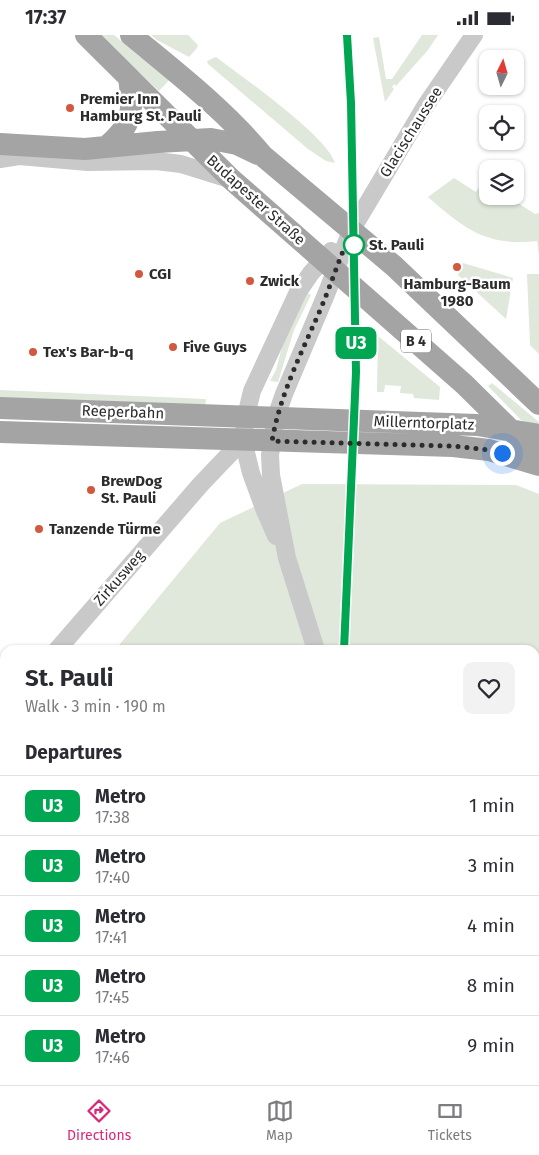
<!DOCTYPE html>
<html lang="en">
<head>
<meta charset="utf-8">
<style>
  :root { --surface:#fff; --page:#f2f2f3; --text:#2b2b33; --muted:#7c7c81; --line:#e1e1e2; --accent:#db2777 }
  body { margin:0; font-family:"Fira Sans",sans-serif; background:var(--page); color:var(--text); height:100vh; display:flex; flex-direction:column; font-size:19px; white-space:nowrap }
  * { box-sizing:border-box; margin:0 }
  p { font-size:16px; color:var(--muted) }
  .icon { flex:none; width:28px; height:28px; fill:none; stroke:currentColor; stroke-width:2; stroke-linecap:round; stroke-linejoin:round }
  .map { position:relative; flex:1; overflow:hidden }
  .sheet { position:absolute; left:0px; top:610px; width:540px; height:440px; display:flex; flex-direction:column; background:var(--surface); border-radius:15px 15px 0 0; box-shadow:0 1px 4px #0004 }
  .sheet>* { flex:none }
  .badge { padding:0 10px; border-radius:8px; font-size:18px; line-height:32px }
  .needle { width:32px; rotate:5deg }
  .fabs { position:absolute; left:479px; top:15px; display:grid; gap:10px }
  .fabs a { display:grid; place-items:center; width:45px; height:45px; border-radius:10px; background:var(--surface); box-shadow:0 1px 4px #0004; font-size:25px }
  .you { position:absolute; width:25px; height:25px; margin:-12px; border:4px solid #fff; border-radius:50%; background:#1a73e8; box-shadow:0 0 0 8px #1a73e833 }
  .map>.badge { position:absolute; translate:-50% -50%; box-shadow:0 0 0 2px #fff }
  h2 { padding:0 25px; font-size:19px; line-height:45px }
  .round { display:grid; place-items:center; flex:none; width:52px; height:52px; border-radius:10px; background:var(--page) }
  .headline { display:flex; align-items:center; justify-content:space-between; height:85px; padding:0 25px }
  h1 { font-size:24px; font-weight:700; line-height:38px }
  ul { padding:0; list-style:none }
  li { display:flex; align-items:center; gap:15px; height:60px; padding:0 25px; border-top:1px solid var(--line) }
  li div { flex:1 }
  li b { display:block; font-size:19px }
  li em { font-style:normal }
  li .badge { min-width:55px; font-weight:700; text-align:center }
  .status { display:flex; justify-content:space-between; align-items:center; height:35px; padding:0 25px; background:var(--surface); direction:ltr }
  .status svg { height:14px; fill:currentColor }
  .tabs { display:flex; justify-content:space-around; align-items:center; height:70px; border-top:1px solid var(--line); background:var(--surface); font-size:14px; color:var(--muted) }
  .tabs a { display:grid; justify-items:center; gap:2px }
  .tabs .current { color:var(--accent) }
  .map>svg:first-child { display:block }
  .green { fill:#dfe8db }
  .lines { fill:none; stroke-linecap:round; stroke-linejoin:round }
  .minor { stroke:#c9c9c9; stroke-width:18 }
  .major { stroke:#a4a4a4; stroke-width:22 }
  .line-casing { stroke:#fff; stroke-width:11 }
  .line { stroke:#00a651; stroke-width:8 }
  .walk { stroke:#2c2c2c; stroke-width:5; stroke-dasharray:0 9 }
  .poi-dot { fill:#d2593f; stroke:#fff; stroke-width:2 }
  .stop-dot { fill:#fff; stroke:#00a651; stroke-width:2.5 }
  .labels { text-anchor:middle; stroke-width:5; stroke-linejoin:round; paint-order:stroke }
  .shield { fill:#fff; stroke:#6b6b6b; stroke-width:1 }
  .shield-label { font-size:14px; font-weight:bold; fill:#2c2c2c }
  .poi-label { font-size:15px; font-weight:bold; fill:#2c2c2c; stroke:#fff; text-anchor:start }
  .street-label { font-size:15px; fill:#2c2c2c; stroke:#fff }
  .stop-label { font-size:15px; font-weight:bold; fill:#2c2c2c; stroke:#fff; text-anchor:start }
</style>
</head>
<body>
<div class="status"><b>17:37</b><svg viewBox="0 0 49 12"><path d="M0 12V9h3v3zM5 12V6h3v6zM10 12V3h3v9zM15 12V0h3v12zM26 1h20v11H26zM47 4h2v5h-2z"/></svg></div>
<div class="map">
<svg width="539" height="1050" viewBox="0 0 539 1050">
  <rect width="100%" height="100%" fill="#fff"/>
  <path class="green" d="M100,0H114L140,22L171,43L159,56Z
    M151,0H188L198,10L197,13L189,22L157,5Z
    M422,0H438L428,15L396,51L394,49L392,52L394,54L385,67L373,3L379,2L386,44H392Z
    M216,22C242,42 326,100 335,128L326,126L308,114L208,29L207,26Z
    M454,143L476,157L483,146L487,149L488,161H507L535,179L539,178V220L537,206C487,212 463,193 428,162Z
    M463,228L513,243L506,284L458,240Z
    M527,239H539V319L530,310Z
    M306,257L311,260L294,295L278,347L270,346L276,335L284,304Z
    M378,301L440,352L439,365L414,363L413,359L400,358L401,351L385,350L384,357H377Z
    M492,348L539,387L537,391L521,385L488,351Z
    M0,355L206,364L205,371L0,365Z
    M302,449L516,450L539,459V1050H351V1045H535V615H115L220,488Z
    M5,740V895L0,894V745Z
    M0,948L5,950V1045H38V1050H0Z"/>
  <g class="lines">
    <path class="minor" d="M0,124L19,121L88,127L156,126L181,129L229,144
      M276,501L265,476L251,438L243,405L246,381L252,356L298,257L311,238L331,216
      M57,615L201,449L243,405
      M316,615L287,523L271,440L270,420L276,382L284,359L325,262L351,196L426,70L474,0
      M0,681L5,675
      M456,1045V1050"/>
    <path class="major" d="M86,0L231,144L464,349L539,423
      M131,0C177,38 225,75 263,121L394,231L539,369
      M0,109L85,114L158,107L211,104L237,109L258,119
      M106,112C133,90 134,76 129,43
      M0,373L477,390L539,400
      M0,397L453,411L489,415L539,430"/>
  </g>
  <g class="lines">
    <defs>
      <path id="line" d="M344,615L356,337L351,68L347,0"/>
    </defs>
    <use href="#line" class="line-casing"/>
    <use href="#line" class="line"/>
    <path class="walk" d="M354,210L346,209C337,230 330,252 321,273C302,317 280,359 272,406L453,411L490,415L502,418"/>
  </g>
  <g class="poi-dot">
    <circle cx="70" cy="73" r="5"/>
    <circle cx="457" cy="232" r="5"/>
    <circle cx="139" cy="239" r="5"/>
    <circle cx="250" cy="246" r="5"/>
    <circle cx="173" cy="312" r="5"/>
    <circle cx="33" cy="317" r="5"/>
    <circle cx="91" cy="455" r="5"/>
    <circle cx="39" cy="494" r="5"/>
  </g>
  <circle class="stop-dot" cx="354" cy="210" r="10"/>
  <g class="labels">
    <rect class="shield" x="401" y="294.5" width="30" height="23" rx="4"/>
    <g class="shield-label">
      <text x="416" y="311">B 4</text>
    </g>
    <g class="poi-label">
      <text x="80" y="69">Premier Inn<tspan x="80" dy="17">Hamburg St. Pauli</tspan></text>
      <text x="149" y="244">CGI</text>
      <text x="260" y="251">Zwick</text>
      <text x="457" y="254" text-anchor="middle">Hamburg-Baum<tspan x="457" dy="17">1980</tspan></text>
      <text x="183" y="317">Five Guys</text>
      <text x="43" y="322">Tex's Bar-b-q</text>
      <text x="101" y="451">BrewDog<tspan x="101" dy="17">St. Pauli</tspan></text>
      <text x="49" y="499">Tanzende Türme</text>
    </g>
    <g class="street-label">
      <text transform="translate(411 97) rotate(-58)" y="5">Glacischaussee</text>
      <text transform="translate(256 165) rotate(42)" y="5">Budapester Straße</text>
      <text transform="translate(123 377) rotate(2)" y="5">Reeperbahn</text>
      <text transform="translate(424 388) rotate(2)" y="5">Millerntorplatz</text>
      <text transform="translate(119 543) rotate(-49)" y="5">Zirkusweg</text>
    </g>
    <g class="stop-label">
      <text x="369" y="215">St. Pauli</text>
    </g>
  </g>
</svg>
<div class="fabs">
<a><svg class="needle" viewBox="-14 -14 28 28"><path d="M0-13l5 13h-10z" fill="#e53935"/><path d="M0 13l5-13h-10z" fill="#7c7c81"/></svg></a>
<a><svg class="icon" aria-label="locate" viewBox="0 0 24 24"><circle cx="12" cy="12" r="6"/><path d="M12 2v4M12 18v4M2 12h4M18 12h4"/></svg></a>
<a><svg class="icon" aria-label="layers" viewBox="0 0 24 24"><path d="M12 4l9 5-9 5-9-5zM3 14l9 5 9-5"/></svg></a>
</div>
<div class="you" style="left:502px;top:418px"></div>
<b class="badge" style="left:356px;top:308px;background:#00a651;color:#fff">U3</b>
<section class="sheet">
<div class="headline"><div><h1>St. Pauli</h1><p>Walk · 3 min · 190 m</p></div><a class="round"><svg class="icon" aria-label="heart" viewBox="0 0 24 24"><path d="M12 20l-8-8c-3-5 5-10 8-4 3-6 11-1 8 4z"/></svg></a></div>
<h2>Departures</h2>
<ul>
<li><span class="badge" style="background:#00a651;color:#fff">U3</span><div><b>Metro</b><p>17:38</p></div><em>1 min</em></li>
<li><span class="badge" style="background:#00a651;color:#fff">U3</span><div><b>Metro</b><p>17:40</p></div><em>3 min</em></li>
<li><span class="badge" style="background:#00a651;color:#fff">U3</span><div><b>Metro</b><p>17:41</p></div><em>4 min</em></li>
<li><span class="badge" style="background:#00a651;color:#fff">U3</span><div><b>Metro</b><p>17:45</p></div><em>8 min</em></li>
<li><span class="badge" style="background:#00a651;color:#fff">U3</span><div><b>Metro</b><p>17:46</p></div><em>9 min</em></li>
</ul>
</section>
</div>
<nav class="tabs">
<a class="current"><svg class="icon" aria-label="directions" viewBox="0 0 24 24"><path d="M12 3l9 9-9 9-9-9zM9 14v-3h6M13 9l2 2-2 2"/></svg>Directions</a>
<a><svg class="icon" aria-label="map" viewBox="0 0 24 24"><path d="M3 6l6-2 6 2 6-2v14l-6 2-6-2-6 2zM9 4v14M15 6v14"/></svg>Map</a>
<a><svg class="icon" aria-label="tickets" viewBox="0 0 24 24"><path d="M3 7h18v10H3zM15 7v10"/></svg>Tickets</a>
</nav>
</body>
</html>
